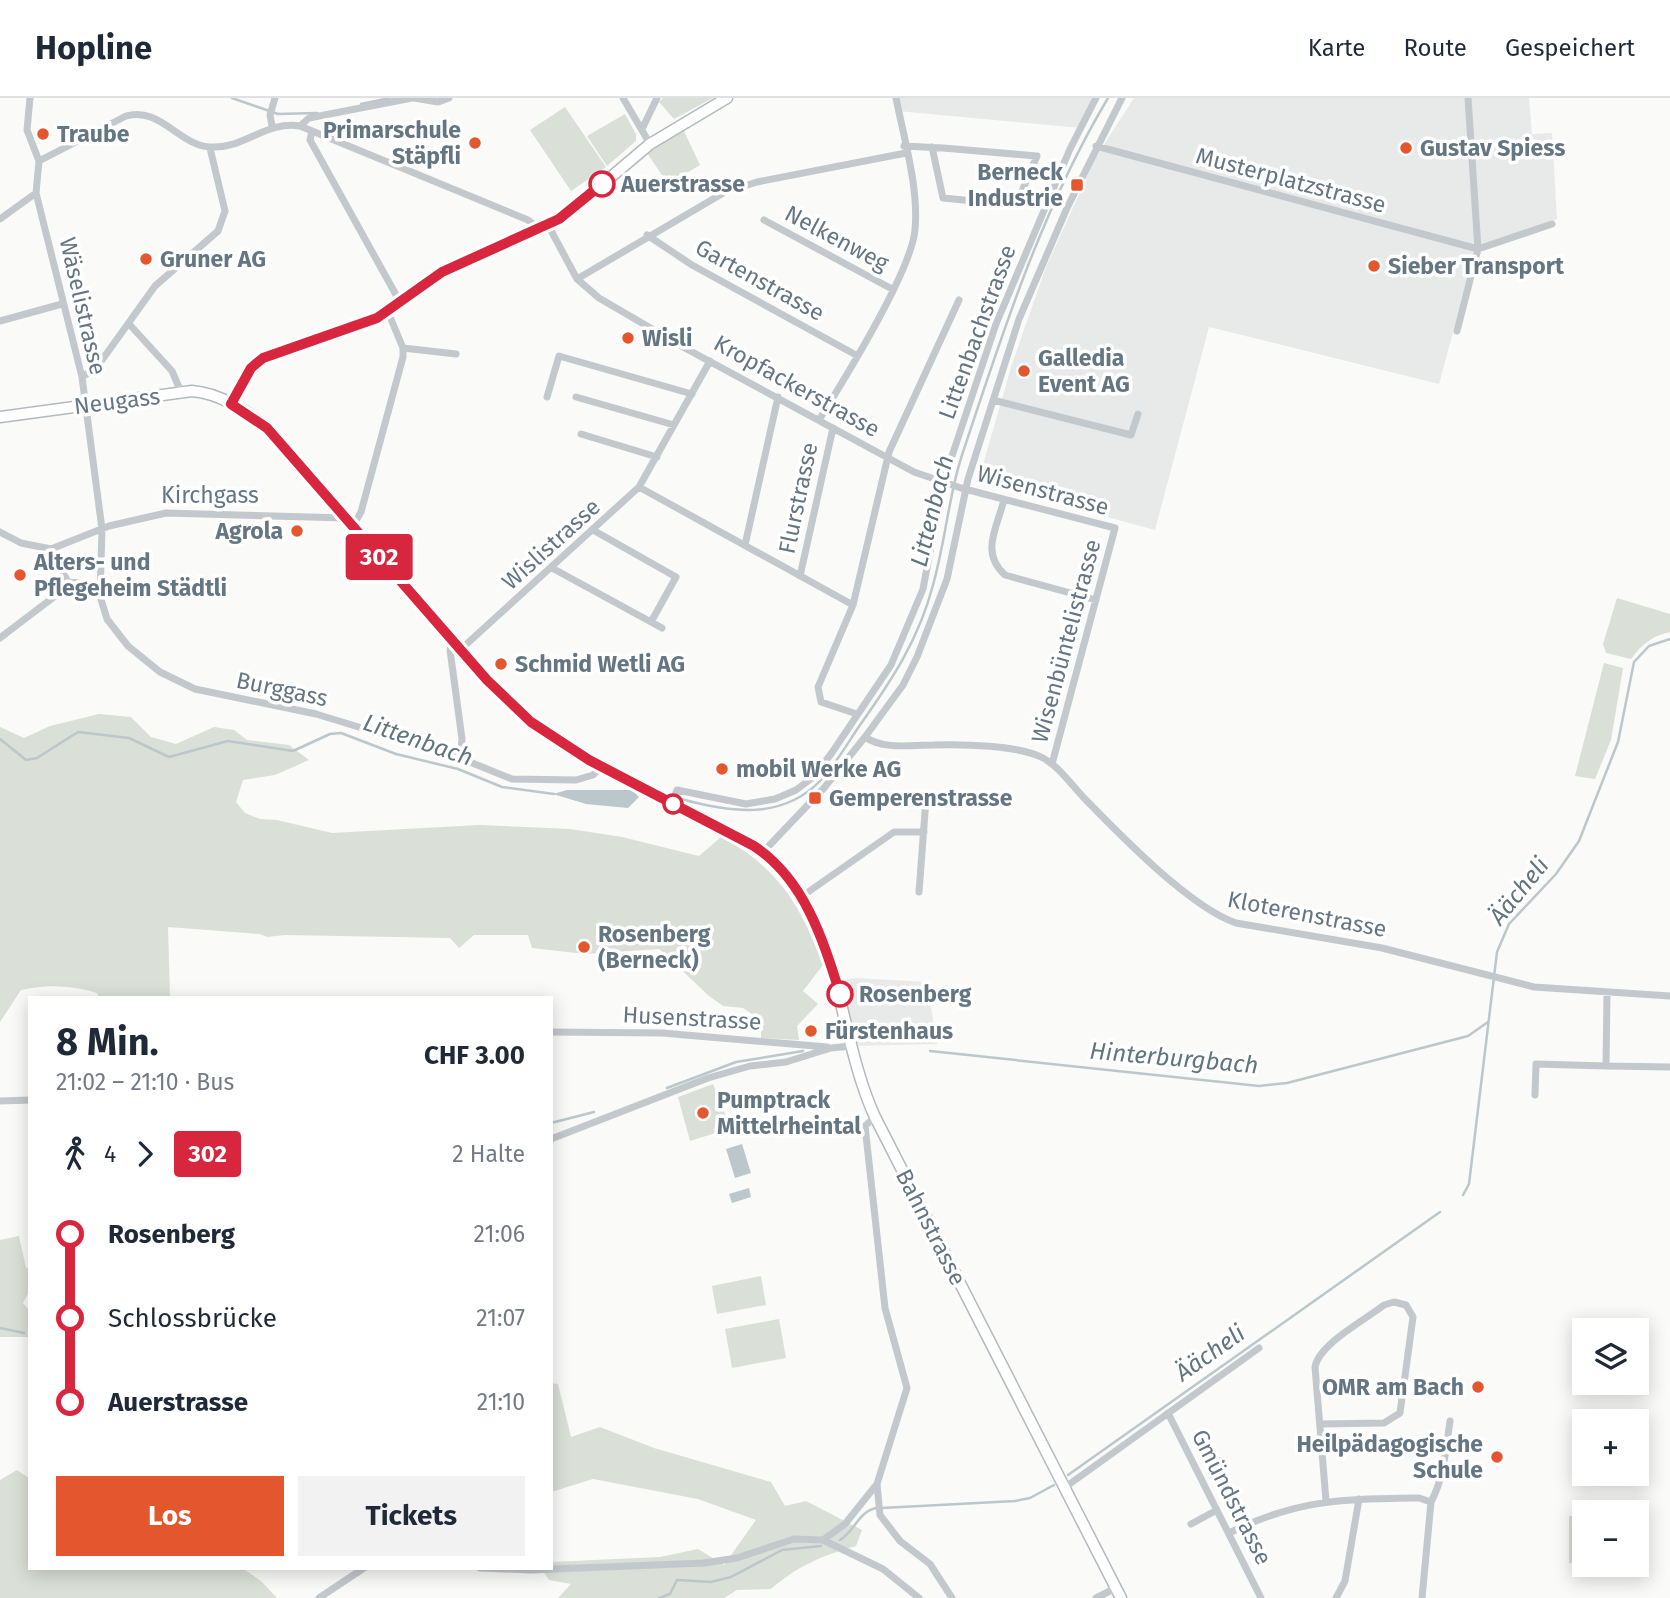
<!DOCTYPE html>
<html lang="de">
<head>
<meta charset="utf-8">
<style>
  :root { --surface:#fff; --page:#f2f2f3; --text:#1f2937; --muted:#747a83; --line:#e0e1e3; --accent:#e4572e }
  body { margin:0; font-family:"Fira Sans",sans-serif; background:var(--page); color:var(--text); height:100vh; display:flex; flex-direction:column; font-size:26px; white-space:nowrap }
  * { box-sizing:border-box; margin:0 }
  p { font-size:23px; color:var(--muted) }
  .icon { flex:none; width:38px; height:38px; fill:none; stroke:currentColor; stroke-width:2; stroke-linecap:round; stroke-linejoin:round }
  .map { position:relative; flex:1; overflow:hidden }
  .sheet { position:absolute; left:28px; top:898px; width:525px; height:574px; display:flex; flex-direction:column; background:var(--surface); border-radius:0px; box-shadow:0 4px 18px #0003 }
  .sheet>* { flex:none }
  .badge { padding:0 14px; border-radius:5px; font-size:24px; line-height:46px }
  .controls { position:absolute; left:1572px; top:1220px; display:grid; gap:14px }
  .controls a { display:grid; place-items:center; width:77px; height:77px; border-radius:0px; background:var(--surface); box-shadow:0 4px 18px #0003; font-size:35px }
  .map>.badge { position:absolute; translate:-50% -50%; box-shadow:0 0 0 4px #fff }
  .legs { display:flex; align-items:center; gap:10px; height:77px; padding:0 28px; font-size:23px }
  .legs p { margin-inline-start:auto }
  .overview { display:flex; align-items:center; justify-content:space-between; height:119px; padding:0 28px }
  h1 { font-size:38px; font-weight:700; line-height:52px }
  .action { display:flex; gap:14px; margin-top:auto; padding:14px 28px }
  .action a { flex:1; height:80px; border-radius:0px; background:var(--accent); color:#fff; font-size:28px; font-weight:700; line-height:80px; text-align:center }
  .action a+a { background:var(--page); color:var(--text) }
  ul { padding:0 28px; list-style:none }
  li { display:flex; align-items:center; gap:24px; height:84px; font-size:26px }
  li i { display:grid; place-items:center; width:10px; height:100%; margin:0 9px; background:currentColor }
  li i::after { content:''; width:18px; height:18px; margin:-9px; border:5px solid; border-radius:50%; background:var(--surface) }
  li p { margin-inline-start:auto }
  li:first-child i { background:linear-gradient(#0000 50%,currentColor 0) }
  li:last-child i { background:linear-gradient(currentColor 50%,#0000 0) }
  header { display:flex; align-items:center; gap:42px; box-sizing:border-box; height:98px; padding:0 35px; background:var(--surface); border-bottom:2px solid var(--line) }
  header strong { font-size:33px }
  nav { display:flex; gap:38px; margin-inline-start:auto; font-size:24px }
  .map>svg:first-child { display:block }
  .built { fill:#e8e9e9 }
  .green { fill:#dadfd7 }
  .water { fill:#bbc7cb }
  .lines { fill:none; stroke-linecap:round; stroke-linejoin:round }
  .stream { stroke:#bbc7cb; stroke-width:2.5 }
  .secondary-casing { stroke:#b3babf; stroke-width:13 }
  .minor { stroke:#c3c8cc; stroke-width:7 }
  .secondary { stroke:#fff; stroke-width:10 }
  .line-1-casing { stroke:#fff; stroke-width:16 }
  .line-1 { stroke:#d7263d; stroke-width:10 }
  .poi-dot { fill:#e4572e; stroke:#fff; stroke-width:2.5 }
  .stop-1-dot { fill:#fff; stroke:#d7263d; stroke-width:3.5 }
  .labels { text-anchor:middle; stroke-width:7; stroke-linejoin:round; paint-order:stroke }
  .poi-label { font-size:23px; font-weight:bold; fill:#657683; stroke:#fff; text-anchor:start }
  .street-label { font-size:23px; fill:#657683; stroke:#fff }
  .stop-label { font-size:23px; font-weight:bold; fill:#657683; stroke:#fff; text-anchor:start }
  .water-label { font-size:24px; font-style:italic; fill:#60757c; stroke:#fff }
</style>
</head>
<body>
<header>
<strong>Hopline</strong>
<nav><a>Karte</a><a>Route</a><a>Gespeichert</a></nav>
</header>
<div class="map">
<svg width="1670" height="1500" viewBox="0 0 1670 1500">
  <rect width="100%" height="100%" fill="#fafaf8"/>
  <path class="built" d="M896,0H1096L1081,30L898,13Z
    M1134,0H1529L1532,36L1552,35L1557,121L1476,149L1439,286L1209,229L1155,432L978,384L1012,266L1046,169L1096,59Z
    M856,880L927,884L937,946L852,948L836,883Z"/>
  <path class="green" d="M663,0H713L674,21L659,4Z
    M565,9L606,69L571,93L530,32Z
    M625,16L636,36V43L607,68L587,38Z
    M683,31L700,67L668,86L647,55Z
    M1617,500L1670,516V534C1652,538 1642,546 1631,561L1606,555L1603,546Z
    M1604,565L1623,570L1611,642L1595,681L1575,678Z
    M99,616L131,619L151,639L176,646L214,629L234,632L247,642L289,647L309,662L275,677L243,682L236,704L245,715L260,721L277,722L332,735L479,727L570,731L622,739L699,758L721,739C778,769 801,808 823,867L803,893L818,906L797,928L799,942L761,940V922L743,910L723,908L709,898L659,851L585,856L532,850L528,837H474L459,850L450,840L285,837L267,839L260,836L168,829L170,899H99L97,895C72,887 47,886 21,892L0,924V629L24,640L50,628Z
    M713,986L731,1030L690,1043L678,999Z
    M19,1138L26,1170L30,1169V1192L23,1205L30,1213L29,1239H0V1142Z
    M761,1178L766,1207L717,1216L712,1188Z
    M779,1221L786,1260L732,1270L725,1231Z
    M551,1285L558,1286L571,1339L600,1329L654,1350L771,1384L785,1408L806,1403L862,1432L856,1448C823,1457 796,1469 771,1491L737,1492L724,1500H558L571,1486L549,1482L541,1470H551V1464L660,1459L698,1451L724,1467L756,1422L698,1401L593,1381L551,1394Z
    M17,1372L30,1381V1470H242L261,1483L277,1500H0V1382Z
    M1569,1418H1584V1465H1569Z"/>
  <path class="water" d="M567,692H632L639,699L628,710L586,706L553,696Z
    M742,1046L751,1075L735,1080L726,1051Z
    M749,1090L751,1099L732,1105L729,1096Z
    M1208,1347H1213L1219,1359L1227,1362L1226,1369L1217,1376L1206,1359L1205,1350Z"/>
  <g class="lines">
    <path class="stream" d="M232,0L278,16L317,15
      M361,6L390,0
      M0,641L26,662L37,660L78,634L129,640L169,659L228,643L293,653L330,636L341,635L396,656L458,671L502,689L554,696
      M681,701C729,714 781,723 820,683C836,666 847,646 860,627C892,582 919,541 933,487C946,441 949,393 965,348C1004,230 1044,107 1108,0
      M930,953L1259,988L1287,985L1468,938L1488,924
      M667,990L736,964L803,953
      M551,1025L594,1014
      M1463,1097L1469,1086L1497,854L1509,826L1556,776L1579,743L1618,644L1634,564L1649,548L1670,541
      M0,1230L24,1235
      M1068,1377L1440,1114
      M882,1410L1015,1403L1030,1400L1054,1387
      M840,1442C855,1433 858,1414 876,1410
      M659,1500L670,1496L677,1482L711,1484L731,1479L782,1452L821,1448"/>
    <defs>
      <path id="secondary" d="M231,306L251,270L263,260L377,220L442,174L548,127L573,111L650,46L727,0
        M0,319L192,293C218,295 247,312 267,330L487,582L531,624L589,662L754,748C843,810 834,930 875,1019L1121,1500"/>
    </defs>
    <use href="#secondary" class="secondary-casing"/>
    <path class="minor" d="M30,0L27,32L39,63
      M414,0L438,4L449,0
      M623,0L650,46
      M272,28L270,17L275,0
      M300,28L309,20L412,0
      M642,31L657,0
      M312,33L310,42L400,204
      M904,48L943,50L1037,58L1016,107L943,100L932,49
      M1096,48L1478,151L1468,0
      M36,95L82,279L102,431L100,498
      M0,121L36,95L39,63L126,18C160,8 179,48 211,49C244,51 267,22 300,28L528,122L540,131
      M764,122L892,191
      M548,127L577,181L599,200L683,249L914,374L961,390L1115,430L1052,666
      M647,137L692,167L856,257
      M577,181L725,94L757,84L906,55
      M0,223L62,206
      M130,227L172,273L181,294
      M1457,233L1478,151L1552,126
      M403,250L456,256
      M82,279L97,269L155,188L218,133L225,113L210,50
      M547,299L559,258L692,296
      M576,299L674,327
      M993,302L1131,337L1138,316
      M819,322C844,282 911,174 915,132C919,90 904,41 896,0
      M581,336L657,359
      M639,389L853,507
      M1004,402C997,429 980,455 1005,477L1096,502
      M353,428L361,414L403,259V250L388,214
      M0,434L21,445L51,451L109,428L166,415L346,420
      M745,447L778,299
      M51,451L68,484L79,485L100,498L107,521L128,548L160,574L195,591L316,616L460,660L512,681L576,682L593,677L601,669
      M552,470L651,524L676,479L593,432
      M800,478L833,330
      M651,524L662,530
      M0,540L63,492L68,484
      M452,544L450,552L462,641L460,660
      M460,552L639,389L710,263
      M857,616L821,604L818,589L853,507L889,354L959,202
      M865,639C884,652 910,647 933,647C961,646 1019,647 1043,660C1060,669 1072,688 1085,701C1121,738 1190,809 1236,825L1382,850L1534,889L1670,898
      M672,705L677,692L746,706L775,701L796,692L812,680L831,656L891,567L923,491L943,385L996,226L1070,51L1096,0
      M763,754L824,690L865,639L903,587L917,559L947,481L968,381L1019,221L1067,110L1122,0
      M919,794L926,701
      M801,799L894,734H924
      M551,934L662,935L827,949
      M1606,968L1670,969
      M1535,997L1536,966L1606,968L1607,895
      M0,1003L30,1002
      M875,1019L865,1028L885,1210L907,1290L877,1386L880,1417L900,1443L930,1466L952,1500
      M551,1041L708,980L750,968L786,964L831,950L852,948
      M1168,1315L1261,1500
      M1320,1326L1384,1325L1400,1315L1413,1219L1406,1207L1394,1204L1384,1207C1365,1222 1319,1246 1315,1269L1326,1403
      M1064,1390L1259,1250
      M1191,1426L1217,1412
      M1229,1435C1298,1401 1343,1401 1419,1400L1431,1404
      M823,1442L845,1426L877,1386
      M480,1470L530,1472L704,1465L737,1460L794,1441L823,1442L883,1471L919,1500
      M319,1500L364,1470
      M1096,1500L1116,1490
      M1336,1500L1345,1483L1359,1401
      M1422,1500L1431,1404C1444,1380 1446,1350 1450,1323"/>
    <use href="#secondary" class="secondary"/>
  </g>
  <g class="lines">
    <defs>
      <path id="line-1" d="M602,86L559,121L442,174L377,220L263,260L251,270L231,306L267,330L487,582L531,624L589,662L754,748C804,781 823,841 840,896"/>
    </defs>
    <use href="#line-1" class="line-1-casing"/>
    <use href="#line-1" class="line-1"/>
  </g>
  <g class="poi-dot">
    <circle cx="43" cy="36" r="7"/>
    <circle cx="475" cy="45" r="7"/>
    <circle cx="1406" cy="50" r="7"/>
    <rect x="1070" y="80" width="14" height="14" rx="3.5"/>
    <circle cx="146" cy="161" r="7"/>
    <circle cx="1374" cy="168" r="7"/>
    <circle cx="628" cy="240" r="7"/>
    <circle cx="1024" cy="273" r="7"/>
    <circle cx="297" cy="433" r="7"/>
    <circle cx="20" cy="477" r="7"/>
    <circle cx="501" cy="566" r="7"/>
    <circle cx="722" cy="671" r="7"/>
    <rect x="808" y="693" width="14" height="14" rx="3.5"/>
    <circle cx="584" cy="849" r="7"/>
    <circle cx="811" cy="933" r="7"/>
    <circle cx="703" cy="1015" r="7"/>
    <circle cx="1478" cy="1289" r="7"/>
    <circle cx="1497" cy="1359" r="7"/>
  </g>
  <g class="stop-1-dot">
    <circle cx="602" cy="86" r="12"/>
    <circle cx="673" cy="706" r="9"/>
    <circle cx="840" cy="896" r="12"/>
  </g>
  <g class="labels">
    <g class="poi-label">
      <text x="461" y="40" text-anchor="end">Primarschule<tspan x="461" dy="26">Stäpfli</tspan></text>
      <text x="57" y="44">Traube</text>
      <text x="1420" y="58">Gustav Spiess</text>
      <text x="1063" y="82" text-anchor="end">Berneck<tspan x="1063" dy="26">Industrie</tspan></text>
      <text x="160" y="169">Gruner AG</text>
      <text x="1388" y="176">Sieber Transport</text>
      <text x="642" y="248">Wisli</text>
      <text x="1038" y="268">Galledia<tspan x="1038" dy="26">Event AG</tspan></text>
      <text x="283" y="441" text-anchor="end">Agrola</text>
      <text x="34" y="472">Alters- und<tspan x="34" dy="26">Pflegeheim Städtli</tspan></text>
      <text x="515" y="574">Schmid Wetli AG</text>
      <text x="736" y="679">mobil Werke AG</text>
      <text x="829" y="708">Gemperenstrasse</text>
      <text x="598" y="844">Rosenberg<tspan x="598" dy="26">(Berneck)</tspan></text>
      <text x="825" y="941">Fürstenhaus</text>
      <text x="717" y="1010">Pumptrack<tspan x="717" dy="26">Mittelrheintal</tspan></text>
      <text x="1464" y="1297" text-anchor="end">OMR am Bach</text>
      <text x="1483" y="1354" text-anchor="end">Heilpädagogische<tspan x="1483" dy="26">Schule</tspan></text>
    </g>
    <g class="street-label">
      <text transform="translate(1291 82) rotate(15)" y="8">Musterplatzstrasse</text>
      <text transform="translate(837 140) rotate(28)" y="8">Nelkenweg</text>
      <text transform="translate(760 182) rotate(29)" y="8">Gartenstrasse</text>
      <text transform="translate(83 208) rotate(77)" y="8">Wäselistrasse</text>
      <text transform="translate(977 234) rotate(-70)" y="8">Littenbachstrasse</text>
      <text transform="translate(797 288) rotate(29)" y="8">Kropfackerstrasse</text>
      <text transform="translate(117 303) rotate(-7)" y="8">Neugass</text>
      <text transform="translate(1043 392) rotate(15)" y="8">Wisenstrasse</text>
      <text x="210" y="405">Kirchgass</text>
      <text transform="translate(798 400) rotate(-78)" y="8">Flurstrasse</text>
      <text transform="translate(551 446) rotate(-42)" y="8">Wislistrasse</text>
      <text transform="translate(1066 543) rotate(-75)" y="8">Wisenbüntelistrasse</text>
      <text transform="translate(282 591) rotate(12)" y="8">Burggass</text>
      <text transform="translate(1307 816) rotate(11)" y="8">Kloterenstrasse</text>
      <text transform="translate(692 920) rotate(3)" y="8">Husenstrasse</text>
      <text transform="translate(931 1129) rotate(63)" y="8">Bahnstrasse</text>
      <text transform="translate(1232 1399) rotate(63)" y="8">Gmündstrasse</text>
    </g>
    <g class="stop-label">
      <text x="621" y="94">Auerstrasse</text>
      <text x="859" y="904">Rosenberg</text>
    </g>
    <g class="water-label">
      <text transform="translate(932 413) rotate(-76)" y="8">Littenbach</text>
      <text transform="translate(418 642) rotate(19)" y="8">Littenbach</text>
      <text transform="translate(1519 793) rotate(-51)" y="8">Äächeli</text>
      <text transform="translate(1174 960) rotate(5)" y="8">Hinterburgbach</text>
      <text transform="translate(1210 1255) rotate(-35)" y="8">Äächeli</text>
    </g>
  </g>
</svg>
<div class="controls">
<a><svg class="icon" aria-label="layers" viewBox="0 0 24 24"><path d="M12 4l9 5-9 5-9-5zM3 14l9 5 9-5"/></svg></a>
<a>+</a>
<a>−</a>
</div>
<b class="badge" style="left:379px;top:459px;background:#d7263d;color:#fff">302</b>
<section class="sheet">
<div class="overview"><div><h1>8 Min.</h1><p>21:02 – 21:10 · Bus</p></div><b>CHF 3.00</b></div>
<div class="legs"><svg class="icon" aria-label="walk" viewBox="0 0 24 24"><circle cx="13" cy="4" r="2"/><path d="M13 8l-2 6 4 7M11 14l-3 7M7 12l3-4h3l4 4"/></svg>4<svg class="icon" aria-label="forward" viewBox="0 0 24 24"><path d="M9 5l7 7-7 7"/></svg><b class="badge" style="background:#d7263d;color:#fff">302</b><p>2 Halte</p></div>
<ul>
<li><i style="color:#d7263d"></i><b>Rosenberg</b><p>21:06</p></li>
<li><i style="color:#d7263d"></i><span>Schlossbrücke</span><p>21:07</p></li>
<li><i style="color:#d7263d"></i><b>Auerstrasse</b><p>21:10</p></li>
</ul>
<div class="action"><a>Los</a><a>Tickets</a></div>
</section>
</div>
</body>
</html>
